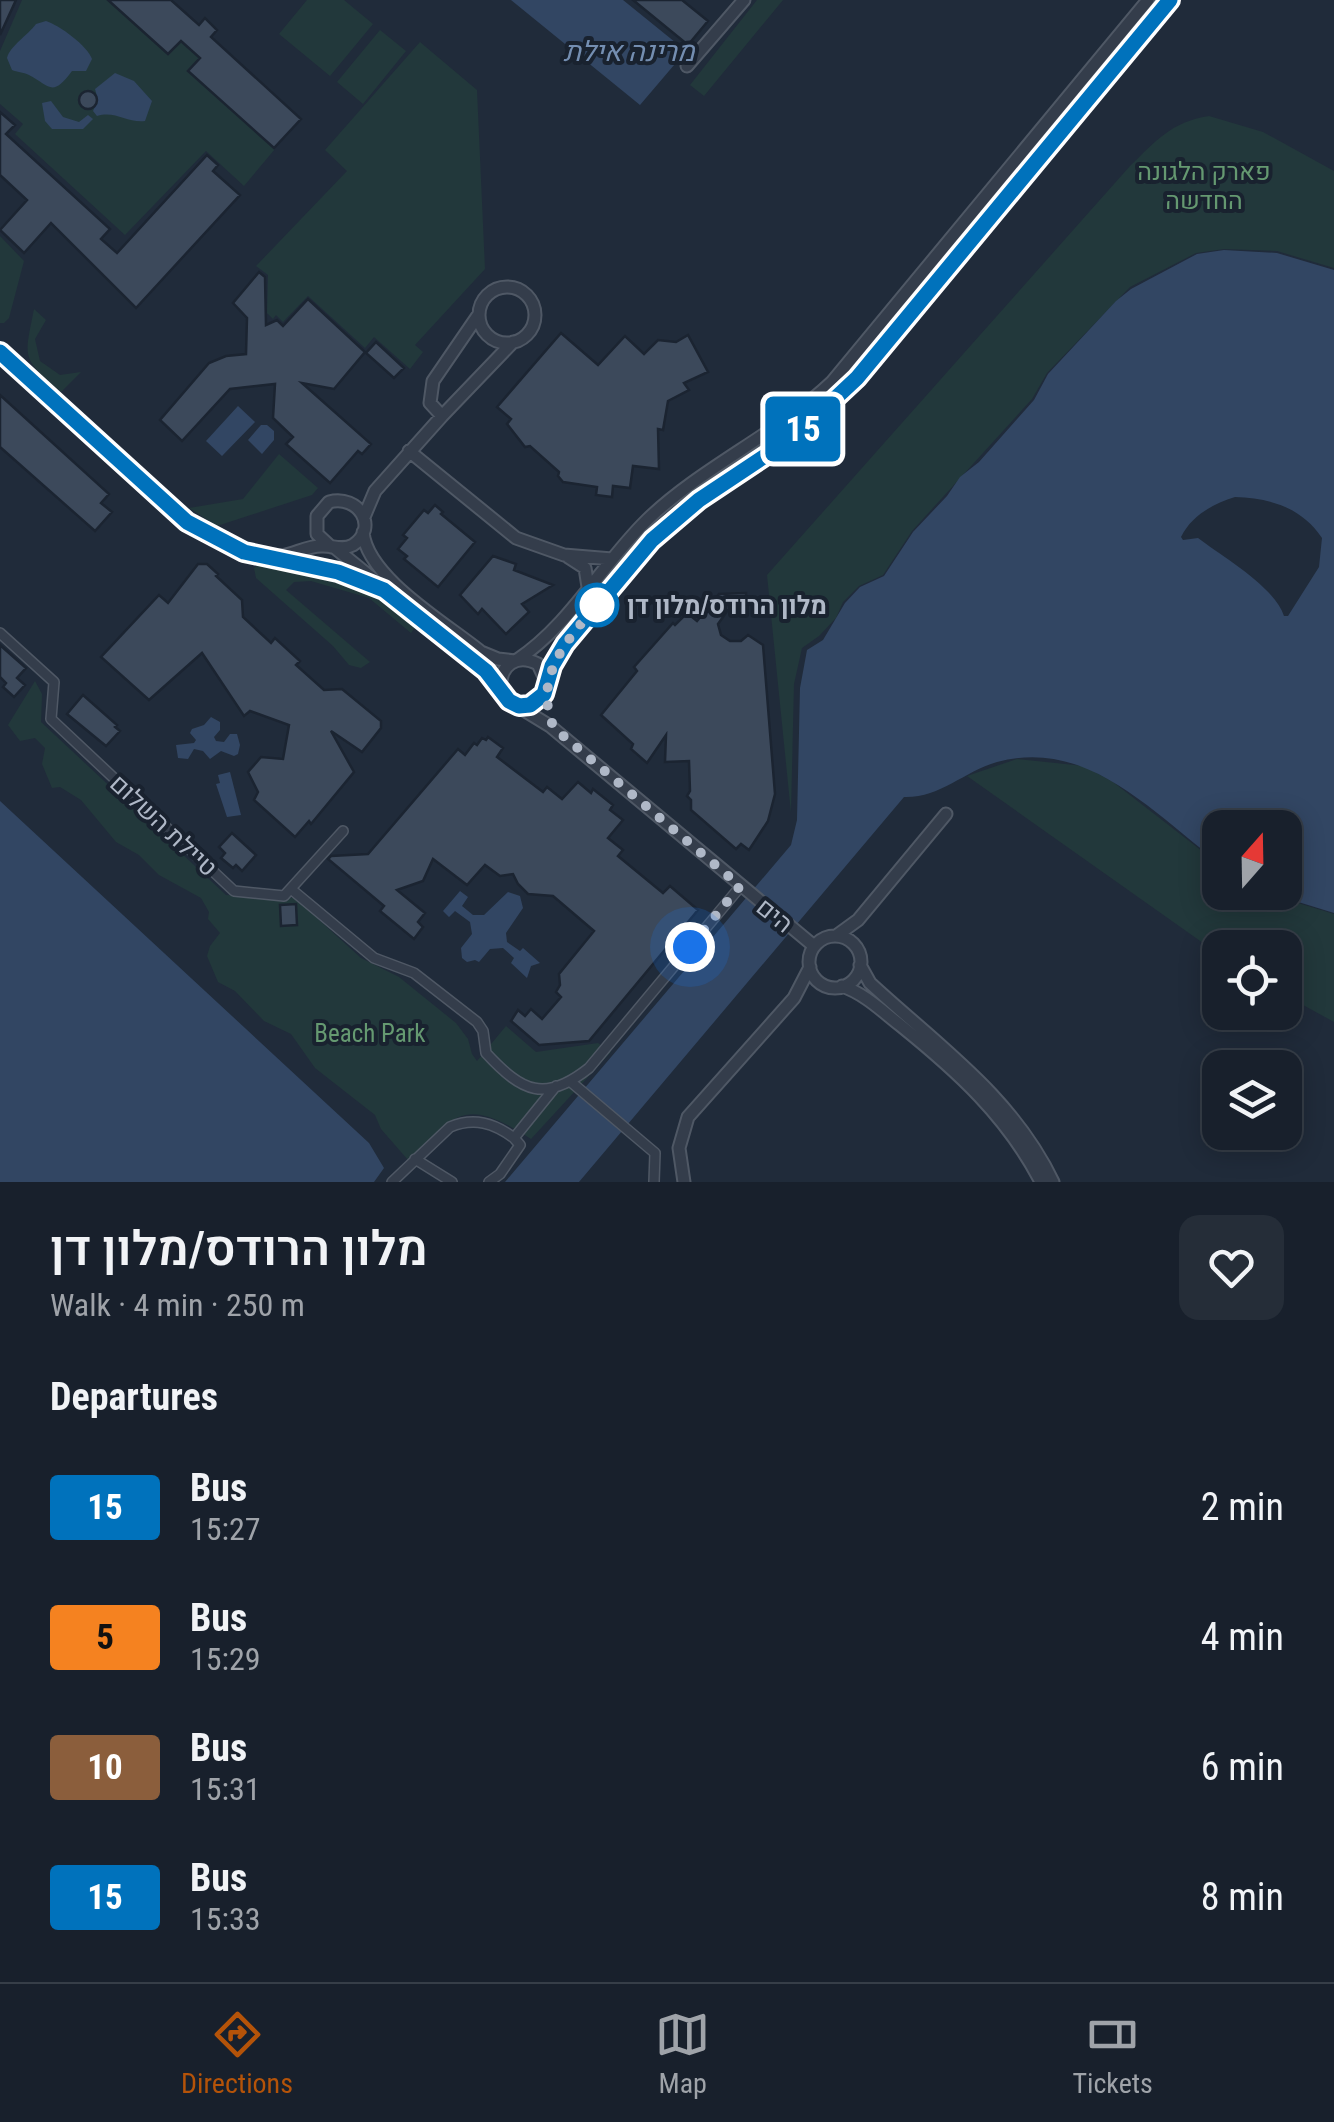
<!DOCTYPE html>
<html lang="en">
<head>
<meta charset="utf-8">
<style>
  :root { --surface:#18202c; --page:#252d38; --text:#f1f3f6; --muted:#9fa3a9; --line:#363e48; --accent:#b45309 }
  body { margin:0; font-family:"Roboto Condensed",Heebo,sans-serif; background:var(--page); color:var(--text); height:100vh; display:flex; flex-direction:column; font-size:38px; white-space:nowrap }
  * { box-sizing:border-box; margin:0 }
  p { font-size:32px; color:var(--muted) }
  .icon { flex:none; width:55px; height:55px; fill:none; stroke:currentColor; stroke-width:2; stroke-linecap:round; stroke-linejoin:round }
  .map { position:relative; height:1182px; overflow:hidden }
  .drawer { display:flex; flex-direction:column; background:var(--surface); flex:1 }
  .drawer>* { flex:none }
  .badge { padding:0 20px; border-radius:8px; font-size:35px; line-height:65px }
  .needle { width:65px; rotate:20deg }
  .fabs { position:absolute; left:1202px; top:810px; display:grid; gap:20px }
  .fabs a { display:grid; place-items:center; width:100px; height:100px; border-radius:20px; background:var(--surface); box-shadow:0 5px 25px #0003,0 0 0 2px var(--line); font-size:50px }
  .you { position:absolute; width:50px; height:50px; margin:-25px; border:8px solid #fff; border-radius:50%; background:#1a73e8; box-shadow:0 0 0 15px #1a73e833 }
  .map>.badge { position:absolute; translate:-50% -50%; box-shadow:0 0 0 5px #fff }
  h2 { padding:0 50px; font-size:38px; line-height:90px }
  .round { display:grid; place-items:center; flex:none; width:105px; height:105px; border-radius:20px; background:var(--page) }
  .head { display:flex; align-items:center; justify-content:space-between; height:170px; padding:0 50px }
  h1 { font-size:48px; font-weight:600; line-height:75px }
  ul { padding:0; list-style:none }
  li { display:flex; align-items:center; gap:30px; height:130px; padding:0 50px }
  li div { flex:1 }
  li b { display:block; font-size:38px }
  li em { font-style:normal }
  li .badge { min-width:110px; font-weight:700; text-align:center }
  .tabs { display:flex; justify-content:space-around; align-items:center; height:140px; border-top:2px solid var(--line); background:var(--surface); font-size:28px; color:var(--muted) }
  .tabs a { display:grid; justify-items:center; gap:5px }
  .tabs .selected { color:var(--accent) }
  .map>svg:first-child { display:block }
  .green { fill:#22383b }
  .water { fill:#324663; fill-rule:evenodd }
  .building { fill:#3c495b; stroke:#1b2431; stroke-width:2.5 }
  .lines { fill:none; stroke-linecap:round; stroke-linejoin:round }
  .pedestrian-casing { stroke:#4f5865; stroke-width:12 }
  .minor-casing { stroke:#4f5865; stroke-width:15 }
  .pedestrian { stroke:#343d4b; stroke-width:9 }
  .minor { stroke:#343d4b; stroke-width:11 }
  .line-casing { stroke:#fff; stroke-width:22 }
  .line { stroke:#0072bc; stroke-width:15 }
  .walk { stroke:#afb8c7; stroke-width:10; stroke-dasharray:0 18 }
  .stop-dot { fill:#fff; stroke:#0072bc; stroke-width:5 }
  .labels { text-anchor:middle; stroke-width:8; stroke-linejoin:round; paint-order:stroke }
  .park-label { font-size:25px; fill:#659971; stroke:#19222f }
  .stop-label { font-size:25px; font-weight:bold; fill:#afb8c7; stroke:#19222f; text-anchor:start }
  .street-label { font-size:25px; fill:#afb8c7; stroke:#19222f }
  .water-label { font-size:28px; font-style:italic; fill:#748eb1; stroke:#19222f }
</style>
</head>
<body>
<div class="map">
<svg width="1334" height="1182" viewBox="0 0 1334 1182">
  <rect width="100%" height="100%" fill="#202b3a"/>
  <path class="green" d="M22,0H107L168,55L183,39L193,53L201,55L188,71L275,149L244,186L206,151L125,235L15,134L23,124L0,104V51Z
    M307,0H344L373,24L330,76L279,34Z
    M757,0H783L704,96L690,85Z
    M380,30L406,51L363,104L337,82Z
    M420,42L477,90L485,269L415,345L423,352L410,369L374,337L365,348L308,296L283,322L276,315L273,319L267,313L268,275L256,266L347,171L325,150Z
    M1209,116L1263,132L1334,171V268L1277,251L1224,249L1196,253L1130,287L1047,373L1032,399L912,531L883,575L859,586L843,602L836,618L819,636L802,648L794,684L791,813L767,575L1130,166C1156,141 1171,122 1209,116Z
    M0,236L24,261L9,318L4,323H0Z
    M34,309L46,320L35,339L40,361L60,375L81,372L61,392C21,357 24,360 34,309Z
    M279,454L318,488L312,495L217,526L189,508L243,499Z
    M261,563L371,592L416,626L411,633L369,598L311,581L294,582L286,590L370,662L361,668L349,665L333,646L256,578L254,568Z
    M35,681L42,694L41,722L226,895L295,898L361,958L399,977L456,1023L468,1039L472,1054L477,1061L506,1026L536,1052L598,1043L611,1052L531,1139C466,1097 457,1111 408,1160L381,1129L375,1115L315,1068L291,1034L264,1021L235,991L218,982L207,956L210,946L220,933L208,919L209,912L201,898L159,875L139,855L116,842L81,800L60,787L52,788L42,764L45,748L35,738L20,741L8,725Z
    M1017,759L1084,766L1113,782L1220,865V892L1265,893L1334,914V1022L1285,995V948H1220V955L967,776Z"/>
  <path class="water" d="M511,0H623L686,51L640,105Z
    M46,21C59,25 88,46 92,59L86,71H72C52,98 50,86 29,75C23,72 17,72 12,70L7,58C10,46 27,36 36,24Z
    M115,73L134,81L152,101L145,121C127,123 115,110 97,116L93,111L98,100L95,89Z
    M51,101L63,117L79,122L88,115L93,119L83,129H52L45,121L42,103Z
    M1224,250L1277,253L1334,270V913L1269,893L1285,892V828H1220V863C1153,814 1088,737 997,762C963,772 940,798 904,797L579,1182H505L791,845L797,820L800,688L807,650L823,640L845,603L860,587L884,576L913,532L947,496L960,477L979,462L1034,400L1048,374L1116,301L1131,289L1197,254ZM1235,497C1271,498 1302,508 1322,538L1319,567L1288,616H1284C1275,587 1223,557 1198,538L1183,540L1181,537C1192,515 1213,504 1235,497Z
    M238,406L255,422L222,456L206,441Z
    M261,425H267L274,431V440L262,454L248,440Z
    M211,717L220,722V730L214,737L216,741L224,742L230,734H237L240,745L238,754L234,756L221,751L210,759L203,751L194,749L188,759L178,758L176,745L194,743L196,740L190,733L192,729L204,725Z
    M230,772L241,815L227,817L216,784L220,783L218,775Z
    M0,801L369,1143L384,1168L374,1182H0Z
    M460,891L468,897L462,906L473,915H484L508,892L520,896L523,908L506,933L507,942L520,951L523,948L540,963L531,966L527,978L511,963L514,958L503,948L490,949L479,962L475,960L467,962L462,958L461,948L472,934L470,922L455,911L449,917L443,911Z"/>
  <path class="building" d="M0,0H16L0,35Z
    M108,0H171L199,25L205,18L217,30L211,37L301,119L274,148L188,71L200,58L181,41L168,54Z
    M633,0H682L708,21L688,45Z
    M79 100a9 9 0 1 1 18 0a9 9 0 1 1-18 0Z
    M0,112L15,125L6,134L110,229L101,239L117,253L207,155L218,165L213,171L240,195L136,308L51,223L24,253L0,230L27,200L0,175Z
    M259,272L265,277L266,325L277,320L283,326L308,299L365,352L334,389L302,383L371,444L362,454L358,451L330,483L286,444L293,437L273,418L275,384L230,389L182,441L160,420L209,363L226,356L246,354L247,318L233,303Z
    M561,333L598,365L625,336L644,354L658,340L676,342L688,335L708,372L684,383L689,390L668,401L663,430L658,429L659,469L633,466L630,488L613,486L612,497L596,495L597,487L563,482L558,476L559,472L530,446L525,447L507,424L511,419L497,407Z
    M376,342L404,368L394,378L366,353Z
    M0,395L109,494L101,503L112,512L95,531L0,447Z
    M435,505L443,512L441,514L475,542L438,587L404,559L407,556L398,549L407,538L403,535L424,510L428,513Z
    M493,556L516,564L514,570L553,585L522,604L529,612L506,634L482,609L478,614L460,595Z
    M198,564H207L218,574L216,576L242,600L243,617L271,643L275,638L300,661L296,665L324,690L342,689L381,721V728L362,752L331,731L354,772L311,824L309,821L295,837L254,800L258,792L248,772L261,757L283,759L289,725L250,711L244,716L202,653L149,700L101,657L159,595L168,603Z
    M746,593L747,610H728L718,624L721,635L730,641H741L748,635L763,645L775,794L768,821L749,850L741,844L736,849L691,810V800L687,796L690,791L689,761L665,762L666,735L647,763L631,749L633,744L601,715L637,671L634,667L673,623L675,625L687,613L697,621L719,594Z
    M0,645L26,668L17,678L25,685L14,697L3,687L6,683L0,677Z
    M83,695L117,725L115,727L120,731L106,746L67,714Z
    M488,737L503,748L497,757L543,792L547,787L562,799L578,782L591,793L593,789L613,805L610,810L623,820L608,838L623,850L618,856L663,893L670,886L698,910L589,1041L539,1045L511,1021L518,1010L525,1016L531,1009L542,1019L561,997L556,992L560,985L559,974L594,931L553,896L528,894L518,884L513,874L500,876L485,865L467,885L433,859L423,881L397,890L425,913L418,922L423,927L414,939L380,911L384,906L328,859L331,856L368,854L458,749L465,755L474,743L477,745L482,738L486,740Z
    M232,833L256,855L242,871L236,865L233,868L221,858L225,853L219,847Z
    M296,904L297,925L281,926L280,905Z"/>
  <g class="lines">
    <defs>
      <path id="pedestrian" d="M0,633L54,682L51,719L234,891L284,896L343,831
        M291,889L374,958L414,973L477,1022L483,1031L486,1053C522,1092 545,1103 589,1068L740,887
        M571,1082L655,1153L654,1182
        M415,1159L452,1182
        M392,1182L450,1127C474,1117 494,1123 514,1138L556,1086
        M489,1182L500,1174L520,1145L514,1138"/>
      <path id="minor" d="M687,66L744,0
        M479 315a28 28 0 1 1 56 0a28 28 0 1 1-56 0Z
        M479,314L433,381L430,403L442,416L513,342
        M0,352L160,501L198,530L244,551L316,566L376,586
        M409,451L516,538L564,555L612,559
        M364,517L375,491L442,416
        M363,532C367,578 447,624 481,652L498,659L515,661
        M335,548L486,671L509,701L550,726L814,946
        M281,556C295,554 307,546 321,546C332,545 342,551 353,545C379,528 359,494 329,502L317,516V534L331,547
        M568,557L585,568L588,587
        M517,660C570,625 602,564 647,520C702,467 776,435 832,382L1148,0
        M501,689C499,665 517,653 538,664L547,683
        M519,706L530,705L542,697L562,648L652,540L699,500L795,436L842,395L1170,0
        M836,936L858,920L946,814
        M809 962a26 26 0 1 1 52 0a26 26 0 1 1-52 0Z
        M860,965L870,983C938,1046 1012,1096 1053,1182
        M842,986C865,994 882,1011 900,1025C957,1071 1007,1116 1041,1182
        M684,1182L679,1148L688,1117L794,998L810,967"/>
    </defs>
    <use href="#pedestrian" class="pedestrian-casing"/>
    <use href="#minor" class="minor-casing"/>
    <use href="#pedestrian" class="pedestrian"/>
    <use href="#minor" class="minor"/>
  </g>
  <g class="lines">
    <defs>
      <path id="line" d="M0,352L187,522L244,552L338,572L384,590L486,671L509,701L519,706L530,705L544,694L552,666L565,644L652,540L699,500L795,436L857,378L1170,0"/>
    </defs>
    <use href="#line" class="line-casing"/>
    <use href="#line" class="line"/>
    <path class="walk" d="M597,605L606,594C574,633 530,673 554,728L740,886L690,947"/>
  </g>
  <circle class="stop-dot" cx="597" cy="605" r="20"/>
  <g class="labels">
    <g class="park-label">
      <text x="1204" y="180">פארק הלגונה<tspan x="1204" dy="29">החדשה</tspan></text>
      <text x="370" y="1042">Beach Park</text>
    </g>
    <g class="stop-label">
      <text x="627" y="614">מלון הרודס/מלון דן</text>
    </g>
    <g class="street-label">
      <text transform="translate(164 825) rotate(43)" y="9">טיילת השלום</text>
      <text transform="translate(775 915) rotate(39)" y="9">הים</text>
    </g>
    <g class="water-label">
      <text x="629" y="61">מרינה אילת</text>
    </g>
  </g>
</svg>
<div class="fabs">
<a><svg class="needle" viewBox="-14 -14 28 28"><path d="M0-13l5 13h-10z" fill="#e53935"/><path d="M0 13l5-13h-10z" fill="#9fa3a9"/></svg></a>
<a><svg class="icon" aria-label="locate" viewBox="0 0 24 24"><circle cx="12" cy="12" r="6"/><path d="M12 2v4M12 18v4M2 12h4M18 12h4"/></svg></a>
<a><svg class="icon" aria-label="layers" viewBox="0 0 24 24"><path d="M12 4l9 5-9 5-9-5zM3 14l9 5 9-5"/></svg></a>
</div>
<div class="you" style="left:690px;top:947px"></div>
<b class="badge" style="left:803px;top:429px;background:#0072bc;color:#fff">15</b>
</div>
<section class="drawer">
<div class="head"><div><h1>מלון הרודס/מלון דן</h1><p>Walk · 4 min · 250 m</p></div><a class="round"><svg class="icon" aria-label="heart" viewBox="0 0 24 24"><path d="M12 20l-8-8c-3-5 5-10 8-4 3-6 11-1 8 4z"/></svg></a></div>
<h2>Departures</h2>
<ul>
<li><span class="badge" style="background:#0072bc;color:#fff">15</span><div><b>Bus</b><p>15:27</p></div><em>2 min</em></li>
<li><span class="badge" style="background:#f58220;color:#111">5</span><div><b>Bus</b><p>15:29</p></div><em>4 min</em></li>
<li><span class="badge" style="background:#8b5e3c;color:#fff">10</span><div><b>Bus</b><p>15:31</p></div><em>6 min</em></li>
<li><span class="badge" style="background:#0072bc;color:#fff">15</span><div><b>Bus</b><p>15:33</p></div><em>8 min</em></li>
</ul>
</section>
<nav class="tabs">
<a class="selected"><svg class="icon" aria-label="directions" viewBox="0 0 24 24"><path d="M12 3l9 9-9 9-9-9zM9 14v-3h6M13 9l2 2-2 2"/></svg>Directions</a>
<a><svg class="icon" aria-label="map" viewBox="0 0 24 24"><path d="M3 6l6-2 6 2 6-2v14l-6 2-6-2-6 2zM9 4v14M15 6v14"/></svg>Map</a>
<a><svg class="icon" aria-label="tickets" viewBox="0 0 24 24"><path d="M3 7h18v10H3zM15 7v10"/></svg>Tickets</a>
</nav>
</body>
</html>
